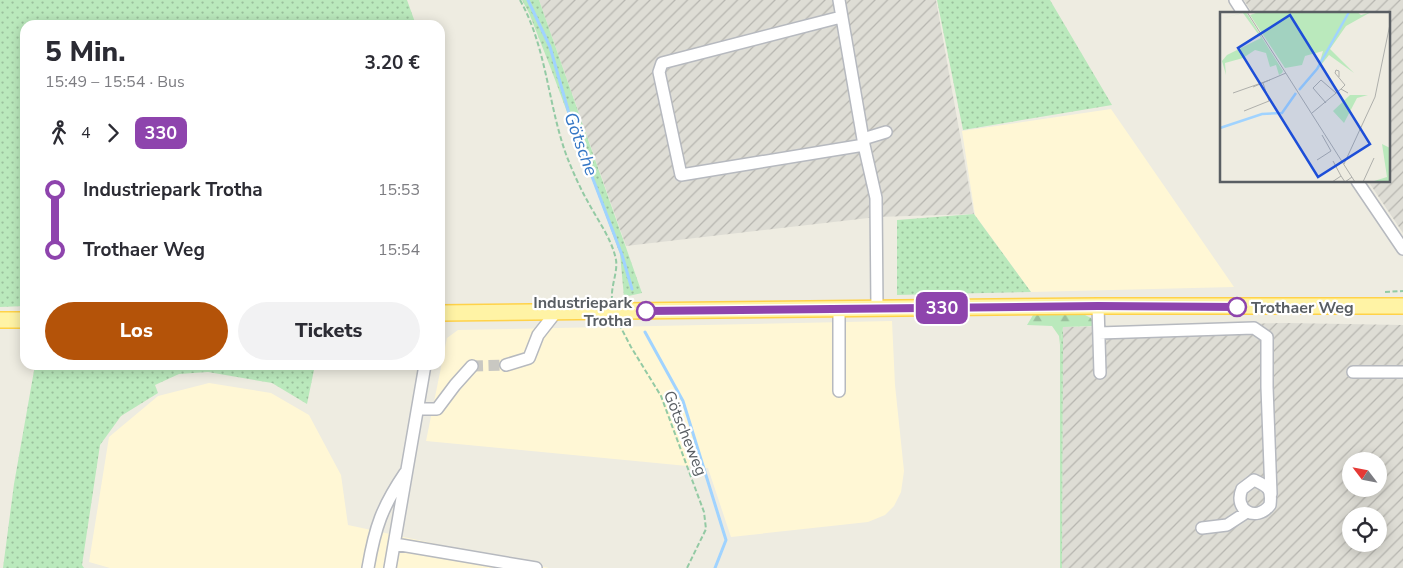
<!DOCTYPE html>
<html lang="de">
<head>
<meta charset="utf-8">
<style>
  :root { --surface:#fff; --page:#f2f2f3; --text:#2b2b33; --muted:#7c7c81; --accent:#b45309 }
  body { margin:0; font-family:"Nunito Sans",sans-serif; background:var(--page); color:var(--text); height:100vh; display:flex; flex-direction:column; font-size:19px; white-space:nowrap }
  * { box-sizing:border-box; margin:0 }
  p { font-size:16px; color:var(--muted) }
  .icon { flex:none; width:28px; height:28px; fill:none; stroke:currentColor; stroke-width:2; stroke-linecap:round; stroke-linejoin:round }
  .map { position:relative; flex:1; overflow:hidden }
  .details { position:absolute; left:20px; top:20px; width:425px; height:350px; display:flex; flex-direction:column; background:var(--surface); border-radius:15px; box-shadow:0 2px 12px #0003 }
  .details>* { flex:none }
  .badge { padding:0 10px; border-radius:8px; font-size:18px; line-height:32px }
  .needle { width:32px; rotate:302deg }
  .tools { position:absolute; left:1342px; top:452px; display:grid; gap:10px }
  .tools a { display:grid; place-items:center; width:45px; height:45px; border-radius:50%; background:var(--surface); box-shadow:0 2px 12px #0003; font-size:25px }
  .map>.badge { position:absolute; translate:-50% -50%; box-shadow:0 0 0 2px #fff }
  .legs { display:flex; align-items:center; gap:8px; height:55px; padding:0 25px; font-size:16px }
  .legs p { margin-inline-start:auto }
  .overview { display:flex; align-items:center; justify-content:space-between; height:85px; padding:0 25px }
  h1 { font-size:28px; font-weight:800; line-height:38px }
  .button { display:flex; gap:10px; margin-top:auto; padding:10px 25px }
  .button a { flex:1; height:58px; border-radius:30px; background:var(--accent); color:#fff; font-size:20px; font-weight:800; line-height:58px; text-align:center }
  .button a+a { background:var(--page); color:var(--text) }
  ul { padding:0 25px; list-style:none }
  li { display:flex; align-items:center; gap:18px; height:60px; font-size:19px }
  li i { display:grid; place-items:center; width:8px; height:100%; margin:0 6px; background:currentColor }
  li i::after { content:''; width:12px; height:12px; margin:-6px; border:4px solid; border-radius:50%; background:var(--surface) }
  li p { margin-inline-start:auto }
  li:first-child i { background:linear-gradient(#0000 50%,currentColor 0) }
  li:last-child i { background:linear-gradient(currentColor 50%,#0000 0) }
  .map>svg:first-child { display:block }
  .commercial { fill:#fff7d5 }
  .industrial { fill:url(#industrial-furrows); fill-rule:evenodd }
  .grass { fill:url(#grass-dots) }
  .forest { fill:url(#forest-firs) }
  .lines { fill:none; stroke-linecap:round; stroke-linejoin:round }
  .stream { stroke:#a0d3ff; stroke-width:3 }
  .minor-tunnel { stroke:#c9c8c2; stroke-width:11; stroke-dasharray:11 5.5; stroke-linecap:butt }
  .minor-casing { stroke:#b6b9bf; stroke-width:14 }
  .major-casing { stroke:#ffd249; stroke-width:18 }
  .path { stroke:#93caa4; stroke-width:2; stroke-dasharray:5 2.5; stroke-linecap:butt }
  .minor { stroke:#fff; stroke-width:11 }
  .major { stroke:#fff3a5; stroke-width:15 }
  .line-1-casing { stroke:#fff; stroke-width:11 }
  .line-1 { stroke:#8e44ad; stroke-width:8 }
  .stop-1-dot { fill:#fff; stroke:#8e44ad; stroke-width:2.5 }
  .labels { text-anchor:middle; stroke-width:4.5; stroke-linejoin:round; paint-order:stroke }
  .stop-label { font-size:16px; font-weight:bold; fill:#595e63; stroke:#fff; text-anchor:end }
  .street-label { font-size:16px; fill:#595e63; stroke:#fff }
  .water-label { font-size:18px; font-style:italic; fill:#3577c5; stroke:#fff }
  .inset-river { fill:none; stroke:#a0d3ff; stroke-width:2.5 }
  .inset-road { fill:none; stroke:#aeafab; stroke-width:1 }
  .view { fill:#1d4ed8; fill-opacity:0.15; stroke:#1d4ed8; stroke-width:2.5 }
  .inset-edge { fill:none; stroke:#595e63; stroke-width:2.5 }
</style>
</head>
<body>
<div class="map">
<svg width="1403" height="568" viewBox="0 0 1403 568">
  <defs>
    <pattern id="industrial-furrows" width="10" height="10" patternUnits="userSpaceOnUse" patternTransform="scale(1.25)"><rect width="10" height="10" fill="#deddd5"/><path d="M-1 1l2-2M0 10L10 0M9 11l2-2" fill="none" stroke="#b7b6b0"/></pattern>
    <pattern id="grass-dots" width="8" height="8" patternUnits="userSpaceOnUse" patternTransform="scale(1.25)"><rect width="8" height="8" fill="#bae9bc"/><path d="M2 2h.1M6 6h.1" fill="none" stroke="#9ac09c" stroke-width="1.8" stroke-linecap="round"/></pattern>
    <pattern id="forest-firs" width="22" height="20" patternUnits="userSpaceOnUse" patternTransform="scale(1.25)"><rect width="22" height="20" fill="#bae9bc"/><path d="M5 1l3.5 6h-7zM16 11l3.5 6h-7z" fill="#9ac09c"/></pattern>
  </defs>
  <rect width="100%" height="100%" fill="#eeece1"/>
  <path class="commercial" d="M1111,109L1234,287L1031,292L975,215L962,131Z
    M892,321L895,385L904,471L901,492L894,506L885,515L868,522L731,537L708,468L426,441L447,338L458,330Z
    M209,383L271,393L309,415L341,475L348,525L549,568H110L89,562L109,437L158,396Z"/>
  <path class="industrial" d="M539,0H936L974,214L877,217L626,246Z
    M1244,0H1403V233L1368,181H1389V14H1253Z
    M1287,323L1403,325V568H1062L1063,327ZM1351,461H1379V489H1351ZM1351,516H1379V544H1351Z"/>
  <path class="grass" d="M0,0H407L416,25H25V306L0,307Z
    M522,0H539L642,293L624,297L620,254L551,69L529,13Z
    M937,0H1050L1112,105L963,130Z
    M974,214L1031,292L897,295V220Z
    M1063,327L1062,568H1060V345Z
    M35,365H315L307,404L272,383L208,372L179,374L155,385L158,393L121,416L100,445L82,565L84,568H3L14,484Z"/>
  <path class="forest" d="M1083,314L1091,318L1095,326L1063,327L1060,345L1059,336L1052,326L1027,325L1033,315Z"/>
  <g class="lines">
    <path class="stream" d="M528,0L550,47L572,124L622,255L632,289
      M645,332L683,401L726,540L715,568"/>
    <path class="minor-tunnel" d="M472,366L506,365"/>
    <defs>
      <path id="minor" d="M839,0L864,145L876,198L877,308
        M1235,0L1244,14
        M841,17L662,63L659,72L681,175L864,145
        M863,139L886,132
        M1357,181L1403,249
        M1098,306L1100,373
        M839,309V391
        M1099,333L1254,328L1267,337V387L1271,494
        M506,365L529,358L538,335L556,312
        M1353,372H1403
        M418,409H437L455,385L472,366
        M1254,480C1269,487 1272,489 1270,505C1256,523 1233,510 1242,489Z
        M1202,528L1227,525L1247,512
        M395,544L536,568
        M368,568C375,527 382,507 405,473
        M390,568L425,365"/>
      <path id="major" d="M440,313L1098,306H1403
        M0,320H25"/>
    </defs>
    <use href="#minor" class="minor-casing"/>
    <use href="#major" class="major-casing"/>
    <path class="path" d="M520,0C547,48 548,106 567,157C573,172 580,188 588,202C598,221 612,239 616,260C618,271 611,286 612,298
      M1385,292L1403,291
      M619,324L631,347L661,396L704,512L706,529L687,568"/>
    <use href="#minor" class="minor"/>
    <use href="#major" class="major"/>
  </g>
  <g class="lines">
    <defs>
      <path id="line-1" d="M646,311L1098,306L1237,307"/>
    </defs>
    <use href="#line-1" class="line-1-casing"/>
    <use href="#line-1" class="line-1"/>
  </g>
  <g class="stop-1-dot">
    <circle cx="1237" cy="307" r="9"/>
    <circle cx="646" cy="311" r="9"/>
  </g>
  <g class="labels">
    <g class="stop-label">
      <text x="632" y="308">Industriepark<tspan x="632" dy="18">Trotha</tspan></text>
      <text x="1251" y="313" text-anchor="start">Trothaer Weg</text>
    </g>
    <g class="street-label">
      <text transform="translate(686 433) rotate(68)" y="6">Götscheweg</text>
    </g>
    <g class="water-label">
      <text transform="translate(581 144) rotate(70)" y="6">Götsche</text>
    </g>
  </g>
  <g transform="translate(1220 12)">
    <rect width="170" height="170" fill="#eeece1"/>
    <path d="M26,0L63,59L62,61L59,63L56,53L50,55L46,41L35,38L23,46L5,51L6,63L2,49L7,43L41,26L23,1L0,7ZM39,0H137L141,3L151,0L126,14L110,37L134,61L109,43L80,79L99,53L103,39L85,44L82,53L65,56L30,3ZM130,83H148L137,86L124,111L113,99ZM162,132L170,136V170H151L167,165Z" fill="#bae9bc"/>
    <path class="inset-river" d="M79,78L97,57L129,0M0,116L42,102L62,101L76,81"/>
    <path class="inset-road" d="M27,0L135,170M119,65V59L116,58L115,61L125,73L121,77M33,75L66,61M13,81L50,68M106,91L93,76L101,68L116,81M24,99L49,89L43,71M92,101L121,77L128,81M97,148L111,139L102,123M113,149L121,164M124,152L155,85L170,12M112,170L121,164L125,170L132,165M143,170L154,146"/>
    <path class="view" d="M70,3L150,132L98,165L18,36Z"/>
    <rect width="170" height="170" class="inset-edge"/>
  </g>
</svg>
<div class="tools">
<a><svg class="needle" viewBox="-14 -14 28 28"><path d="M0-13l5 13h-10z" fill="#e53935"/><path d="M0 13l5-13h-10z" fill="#7c7c81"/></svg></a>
<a><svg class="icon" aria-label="locate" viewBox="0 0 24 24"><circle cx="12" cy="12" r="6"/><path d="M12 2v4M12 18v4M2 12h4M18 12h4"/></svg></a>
</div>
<b class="badge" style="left:942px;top:308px;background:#8e44ad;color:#fff">330</b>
<section class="details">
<div class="overview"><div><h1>5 Min.</h1><p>15:49 – 15:54 · Bus</p></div><b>3.20 €</b></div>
<div class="legs"><svg class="icon" aria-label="walk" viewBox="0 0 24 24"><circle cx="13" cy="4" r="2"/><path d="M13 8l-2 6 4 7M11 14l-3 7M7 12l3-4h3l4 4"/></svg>4<svg class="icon" aria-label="forward" viewBox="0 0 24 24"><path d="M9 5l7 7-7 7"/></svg><b class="badge" style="background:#8e44ad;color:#fff">330</b></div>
<ul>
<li><i style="color:#8e44ad"></i><b>Industriepark Trotha</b><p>15:53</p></li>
<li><i style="color:#8e44ad"></i><b>Trothaer Weg</b><p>15:54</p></li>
</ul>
<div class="button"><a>Los</a><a>Tickets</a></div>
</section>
</div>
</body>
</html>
